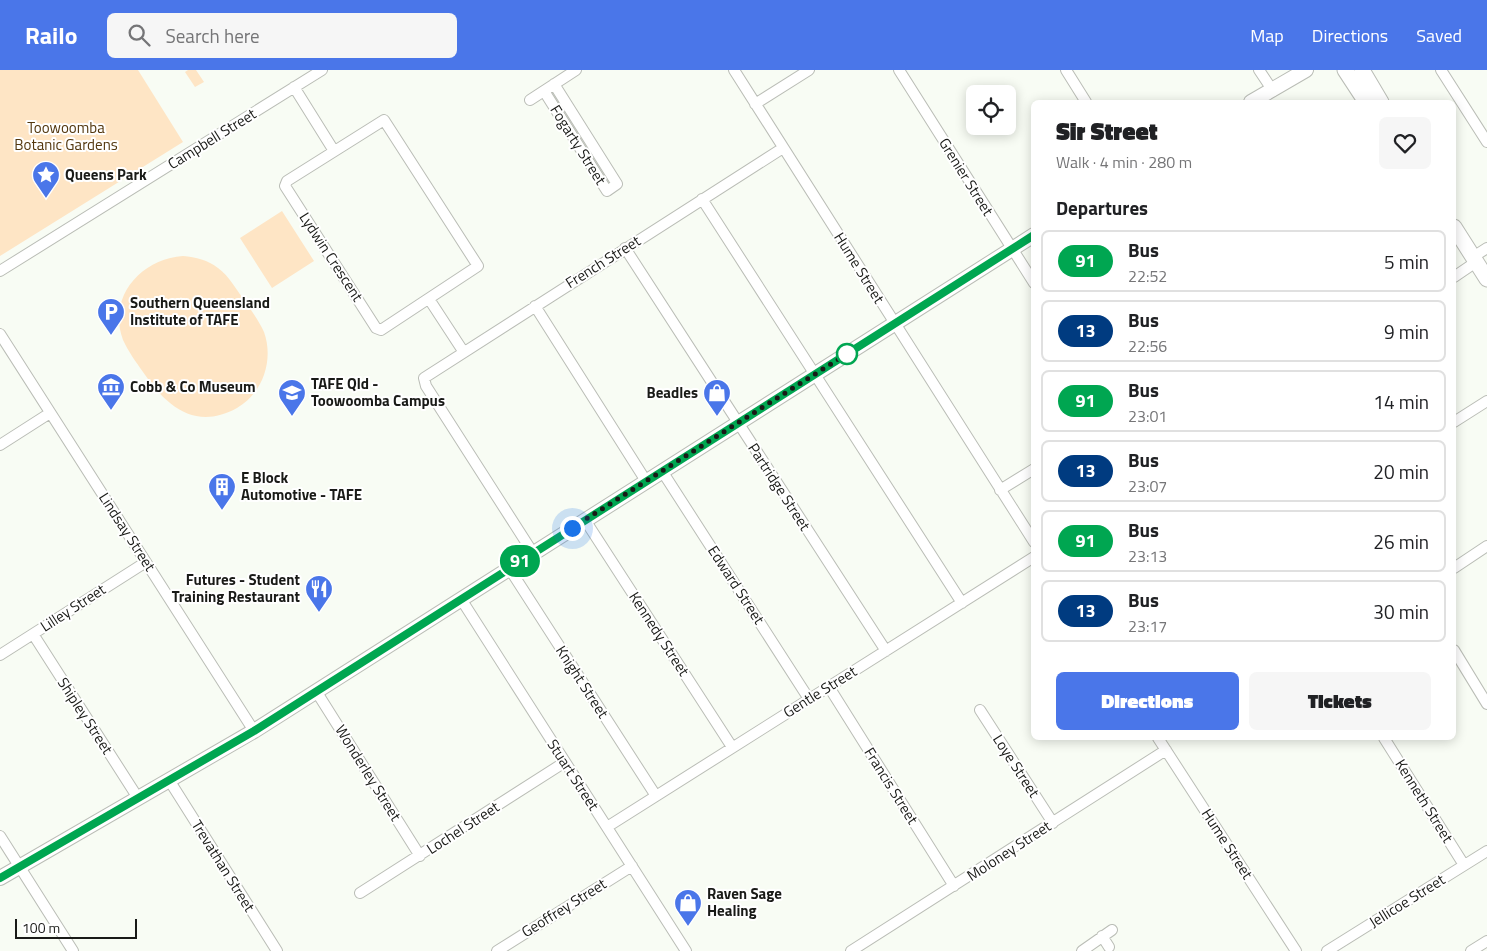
<!DOCTYPE html>
<html lang="en">
<head>
<meta charset="utf-8">
<style>
  :root { --surface:#fff; --page:#f6f6f6; --text:#202124; --muted:#757577; --line:#e0e0e0; --accent:#4a76e9 }
  body { margin:0; font-family:"Titillium Web",sans-serif; background:var(--page); color:var(--text); height:100vh; display:flex; flex-direction:column; font-size:19px; white-space:nowrap }
  * { box-sizing:border-box; margin:0 }
  p { font-size:16px; color:var(--muted) }
  .icon { flex:none; width:28px; height:28px; fill:none; stroke:currentColor; stroke-width:2; stroke-linecap:round; stroke-linejoin:round }
  .map { position:relative; flex:1; overflow:hidden }
  .panel { position:absolute; left:1031px; top:30px; width:425px; height:640px; display:flex; flex-direction:column; background:var(--surface); border-radius:8px; box-shadow:0 2px 12px #0003 }
  .panel>* { flex:none }
  .badge { padding:0 10px; border-radius:16px; font-size:18px; line-height:32px }
  .fabs { position:absolute; left:966px; top:15px; display:grid; gap:10px }
  .fabs a { display:grid; place-items:center; width:50px; height:50px; border-radius:8px; background:var(--surface); box-shadow:0 2px 12px #0003; font-size:25px }
  .scale { position:absolute; left:15px; bottom:12px; width:122px; box-sizing:border-box; padding-left:5px; border:2px solid #191a17; border-top:0; font-size:14px; line-height:18px; white-space:nowrap; color:#191a17; -webkit-text-stroke:4px #fff; paint-order:stroke }
  .you { position:absolute; width:25px; height:25px; margin:-12px; border:4px solid #fff; border-radius:50%; background:#1a73e8; box-shadow:0 0 0 8px #1a73e833 }
  .map>.badge { position:absolute; translate:-50% -50%; box-shadow:0 0 0 2px #fff }
  h2 { padding:0 25px; font-size:19px; line-height:45px }
  .round { display:grid; place-items:center; flex:none; width:52px; height:52px; border-radius:8px; background:var(--page) }
  .summary { display:flex; align-items:center; justify-content:space-between; height:85px; padding:0 25px }
  h1 { font-size:24px; font-weight:800; line-height:38px }
  .button { display:flex; gap:10px; margin-top:auto; padding:10px 25px }
  .button a { flex:1; height:58px; border-radius:8px; background:var(--accent); color:#fff; font-size:20px; font-weight:800; line-height:58px; text-align:center }
  .button a+a { background:var(--page); color:var(--text) }
  ul { padding:0; list-style:none }
  li { display:flex; align-items:center; gap:15px; height:62px; margin:0 10px 8px; padding:0 15px; border:2px solid var(--line); border-radius:8px }
  li div { flex:1 }
  li b { display:block; font-size:19px }
  li em { font-style:normal }
  li .badge { min-width:55px; font-weight:700; text-align:center }
  header { display:flex; align-items:center; gap:30px; box-sizing:border-box; height:70px; padding:0 25px; background:var(--accent); color:#fff }
  header strong { font-size:24px }
  nav { display:flex; gap:28px; margin-inline-start:auto; font-size:18px }
  .search { width:350px; height:45px; background:var(--page); display:flex; align-items:center; gap:12px; box-sizing:border-box; padding:0 18px; border-radius:8px; color:var(--muted); font-size:19px }
  .map>svg:first-child { display:block }
  .green { fill:#fee5c5 }
  .lines { fill:none; stroke-linecap:round; stroke-linejoin:round }
  .minor-casing { stroke:#babdb6; stroke-width:12 }
  .major-casing { stroke:#babdb6; stroke-width:16 }
  .highway-casing { stroke:#babdb6; stroke-width:17 }
  .minor { stroke:#fff; stroke-width:10 }
  .major { stroke:#fff; stroke-width:14 }
  .highway { stroke:#fff; stroke-width:15 }
  .line-casing { stroke:#fff; stroke-width:11 }
  .line { stroke:#00a651; stroke-width:8 }
  .walk { stroke:#191a17; stroke-width:5; stroke-dasharray:0 9 }
  .stop-dot { fill:#fff; stroke:#00a651; stroke-width:2.5 }
  .labels { text-anchor:middle; stroke-width:4; stroke-linejoin:round; paint-order:stroke }
  .park-label { font-size:15px; fill:#53370e; stroke:#fff }
  .street-label { font-size:15px; fill:#191a17; stroke:#fff }
  .poi-label { font-size:15px; font-weight:bold; fill:#191a17; stroke:#fff; text-anchor:start }
</style>
</head>
<body>
<header>
<strong>Railo</strong>
<div class="search"><svg class="icon" aria-label="search" viewBox="0 0 24 24"><circle cx="10" cy="10" r="6"/><path d="M15 15l6 6"/></svg>Search here</div>
<nav><a>Map</a><a>Directions</a><a>Saved</a></nav>
</header>
<div class="map">
<svg width="1487" height="881" viewBox="0 0 1487 881">
  <rect width="100%" height="100%" fill="#f8fcf4"/>
  <path class="green" d="M0,0H138L183,72L0,186Z
    M188,0H196L204,12L195,17L185,2Z
    M282,141L314,191L272,218L240,168Z
    M183,186C196,187 208,190 218,198C229,206 236,219 244,230C251,240 259,251 264,262C274,290 263,323 237,338C195,361 166,336 143,302C136,292 128,281 123,270C107,227 141,189 183,186Z"/>
  <g class="lines">
    <defs>
      <path id="minor" d="M734,0L1034,472
        M899,0L1034,213
        M1066,0L1086,32
        M1259,0L1273,21
        M1441,0L1487,72
        M294,17L334,81
        M544,21L607,121L617,114L554,14
        M530,30L576,0
        M755,34L809,0
        M384,50L478,196L381,260L376,258L285,116L287,111Z
        M702,129L962,533
        M625,178L886,581
        M1473,187L1487,178
        M0,201L322,0
        M1454,207L1476,192
        M429,229L463,281
        M535,236L646,411
        M0,264L254,661
        M1454,352L1487,331
        M0,375L50,343
        M662,401L809,629
        M1000,420L1034,399
        M585,450L732,677
        M533,483L426,316L424,308L783,78
        M509,498L656,726
        M1454,498L1487,476
        M461,529L686,881
        M33,564L138,728
        M1454,580L1487,634
        M0,585L146,492
        M829,617L954,816
        M316,621L420,786
        M980,640L1053,753
        M1158,668L1296,881
        M1384,668L1464,795
        M169,710L277,881
        M607,757L1034,487
        M0,766L73,881
        M360,823L565,692
        M1102,866L1109,877
        M497,881L632,796
        M851,881L1166,680
        M1082,881L1112,860
        M1327,881L1487,781
        M1471,881L1487,871"/>
      <path id="major" d="M1251,32L1306,0
        M0,808L254,661L1034,165"/>
      <path id="highway" d="M1345,0L1366,32
        M1362,0L1381,32
        M1454,157L1487,209"/>
    </defs>
    <use href="#minor" class="minor-casing"/>
    <use href="#major" class="major-casing"/>
    <use href="#highway" class="highway-casing"/>
    <use href="#minor" class="minor"/>
    <use href="#major" class="major"/>
    <use href="#highway" class="highway"/>
  </g>
  <g class="lines">
    <defs>
      <path id="line" d="M0,808L254,661L1034,165"/>
    </defs>
    <use href="#line" class="line-casing"/>
    <use href="#line" class="line"/>
    <path class="walk" d="M572,458L853,280L847,284"/>
  </g>
  <defs>
    <symbol id="sight-pin" viewBox="-11 -11 22 30"><path d="M0 17L-7.5 6A9.5 9.5 0 1 1 7.5 6Z" fill="#4a76e9" stroke="#fff"/><path d="M0-6L1.8-2.2L6-1.7L2.9 1.2L3.7 5.4L0 3.3L-3.7 5.4L-2.9 1.2L-6-1.7L-1.8-2.2Z" fill="#fff"/></symbol>
    <symbol id="parking-pin" viewBox="-11 -11 22 30"><path d="M0 17L-7.5 6A9.5 9.5 0 1 1 7.5 6Z" fill="#4a76e9" stroke="#fff"/><path d="M-3.5-5.5H1a3.5 3.5 0 0 1 0 7H-1V5.5H-3.5ZM-1-3.4V-.6H.8a1.4 1.4 0 0 0 0-2.8Z" fill="#fff"/></symbol>
    <symbol id="museum-pin" viewBox="-11 -11 22 30"><path d="M0 17L-7.5 6A9.5 9.5 0 1 1 7.5 6Z" fill="#4a76e9" stroke="#fff"/><path d="M0-6L6-3V-2H-6V-3ZM-5-1h2V3h-2ZM-1-1h2V3h-2ZM3-1h2V3H3ZM-6 4H6V6H-6Z" fill="#fff"/></symbol>
    <symbol id="university-pin" viewBox="-11 -11 22 30"><path d="M0 17L-7.5 6A9.5 9.5 0 1 1 7.5 6Z" fill="#4a76e9" stroke="#fff"/><path d="M0-5L7-2L0 1L-7-2ZM-4 1L0 2.5L4 1V4Q0 6-4 4Z" fill="#fff"/></symbol>
    <symbol id="shop-pin" viewBox="-11 -11 22 30"><path d="M0 17L-7.5 6A9.5 9.5 0 1 1 7.5 6Z" fill="#4a76e9" stroke="#fff"/><path d="M-5-2.5h2.3a2.7 3.5 0 0 1 5.4 0H5L5.5 6h-11ZM-1.5-2.5h3a1.5 2.3 0 0 0-3 0Z" fill="#fff"/></symbol>
    <symbol id="building-pin" viewBox="-11 -11 22 30"><path d="M0 17L-7.5 6A9.5 9.5 0 1 1 7.5 6Z" fill="#4a76e9" stroke="#fff"/><path d="M-4-6H4V6H1V3H-1V6H-4ZM-2.5-4.3h1.7v1.8h-1.7ZM.8-4.3h1.7v1.8H.8ZM-2.5-1h1.7V.8h-1.7ZM.8-1h1.7V.8H.8Z" fill="#fff"/></symbol>
    <symbol id="restaurant-pin" viewBox="-11 -11 22 30"><path d="M0 17L-7.5 6A9.5 9.5 0 1 1 7.5 6Z" fill="#4a76e9" stroke="#fff"/><path d="M-5-6h1v4h1v-4h1v4h1v-4h1v5L-1.5 .5V6h-2V.5L-5-1ZM5-6V6H3V1.5H1.5Q1.5-4 5-6Z" fill="#fff"/></symbol>
  </defs>
  <g fill-rule="evenodd">
    <use href="#sight-pin" x="30" y="89" width="32" height="43"/>
    <use href="#parking-pin" x="95" y="226" width="32" height="43"/>
    <use href="#museum-pin" x="95" y="301" width="32" height="43"/>
    <use href="#university-pin" x="276" y="307" width="32" height="43"/>
    <use href="#shop-pin" x="701" y="307" width="32" height="43"/>
    <use href="#building-pin" x="206" y="401" width="32" height="43"/>
    <use href="#restaurant-pin" x="303" y="503" width="32" height="43"/>
    <use href="#shop-pin" x="672" y="817" width="32" height="43"/>
  </g>
  <circle class="stop-dot" cx="847" cy="284" r="10"/>
  <g class="labels">
    <g class="park-label">
      <text x="66" y="63">Toowoomba<tspan x="66" dy="17">Botanic Gardens</tspan></text>
    </g>
    <g class="street-label">
      <text transform="translate(212 69) rotate(-32)" y="5">Campbell Street</text>
      <text transform="translate(578 75) rotate(58)" y="5">Fogarty Street</text>
      <text transform="translate(966 107) rotate(58)" y="5">Grenier Street</text>
      <text transform="translate(331 187) rotate(57)" y="5">Lydwin Crescent</text>
      <text transform="translate(603 192) rotate(-32)" y="5">French Street</text>
      <text transform="translate(859 198) rotate(58)" y="5">Hume Street</text>
      <text transform="translate(779 417) rotate(57)" y="5">Partridge Street</text>
      <text transform="translate(127 462) rotate(57)" y="5">Lindsay Street</text>
      <text transform="translate(736 515) rotate(57)" y="5">Edward Street</text>
      <text transform="translate(73 538) rotate(-33)" y="5">Lilley Street</text>
      <text transform="translate(659 564) rotate(57)" y="5">Kennedy Street</text>
      <text transform="translate(582 612) rotate(57)" y="5">Knight Street</text>
      <text transform="translate(820 622) rotate(-32)" y="5">Gentle Street</text>
      <text transform="translate(85 646) rotate(57)" y="5">Shipley Street</text>
      <text transform="translate(1016 696) rotate(57)" y="5">Loye Street</text>
      <text transform="translate(368 703) rotate(58)" y="5">Wonderley Street</text>
      <text transform="translate(573 705) rotate(57)" y="5">Stuart Street</text>
      <text transform="translate(891 716) rotate(58)" y="5">Francis Street</text>
      <text transform="translate(1424 731) rotate(58)" y="5">Kenneth Street</text>
      <text transform="translate(463 758) rotate(-33)" y="5">Lochel Street</text>
      <text transform="translate(1227 774) rotate(57)" y="5">Hume Street</text>
      <text transform="translate(1009 781) rotate(-33)" y="5">Moloney Street</text>
      <text transform="translate(223 796) rotate(58)" y="5">Trevathan Street</text>
      <text transform="translate(1407 831) rotate(-32)" y="5">Jellicoe Street</text>
      <text transform="translate(564 838) rotate(-32)" y="5">Geoffrey Street</text>
    </g>
    <g class="poi-label">
      <text x="65" y="110">Queens Park</text>
      <text x="130" y="238">Southern Queensland<tspan x="130" dy="17">Institute of TAFE</tspan></text>
      <text x="311" y="319">TAFE Qld -<tspan x="311" dy="17">Toowoomba Campus</tspan></text>
      <text x="130" y="322">Cobb &amp; Co Museum</text>
      <text x="698" y="328" text-anchor="end">Beadles</text>
      <text x="241" y="413">E Block<tspan x="241" dy="17">Automotive - TAFE</tspan></text>
      <text x="300" y="515" text-anchor="end">Futures - Student<tspan x="300" dy="17">Training Restaurant</tspan></text>
      <text x="707" y="829">Raven Sage<tspan x="707" dy="17">Healing</tspan></text>
    </g>
  </g>
</svg>
<div class="fabs">
<a><svg class="icon" aria-label="locate" viewBox="0 0 24 24"><circle cx="12" cy="12" r="6"/><path d="M12 2v4M12 18v4M2 12h4M18 12h4"/></svg></a>
</div>
<div class="scale">100 m</div>
<div class="you" style="left:572px;top:458px"></div>
<b class="badge" style="left:520px;top:491px;background:#00a651;color:#fff">91</b>
<section class="panel">
<div class="summary"><div><h1>Sir Street</h1><p>Walk · 4 min · 280 m</p></div><a class="round"><svg class="icon" aria-label="heart" viewBox="0 0 24 24"><path d="M12 20l-8-8c-3-5 5-10 8-4 3-6 11-1 8 4z"/></svg></a></div>
<h2>Departures</h2>
<ul>
<li><span class="badge" style="background:#00a651;color:#fff">91</span><div><b>Bus</b><p>22:52</p></div><em>5 min</em></li>
<li><span class="badge" style="background:#003b80;color:#fff">13</span><div><b>Bus</b><p>22:56</p></div><em>9 min</em></li>
<li><span class="badge" style="background:#00a651;color:#fff">91</span><div><b>Bus</b><p>23:01</p></div><em>14 min</em></li>
<li><span class="badge" style="background:#003b80;color:#fff">13</span><div><b>Bus</b><p>23:07</p></div><em>20 min</em></li>
<li><span class="badge" style="background:#00a651;color:#fff">91</span><div><b>Bus</b><p>23:13</p></div><em>26 min</em></li>
<li><span class="badge" style="background:#003b80;color:#fff">13</span><div><b>Bus</b><p>23:17</p></div><em>30 min</em></li>
</ul>
<div class="button"><a>Directions</a><a>Tickets</a></div>
</section>
</div>
</body>
</html>
